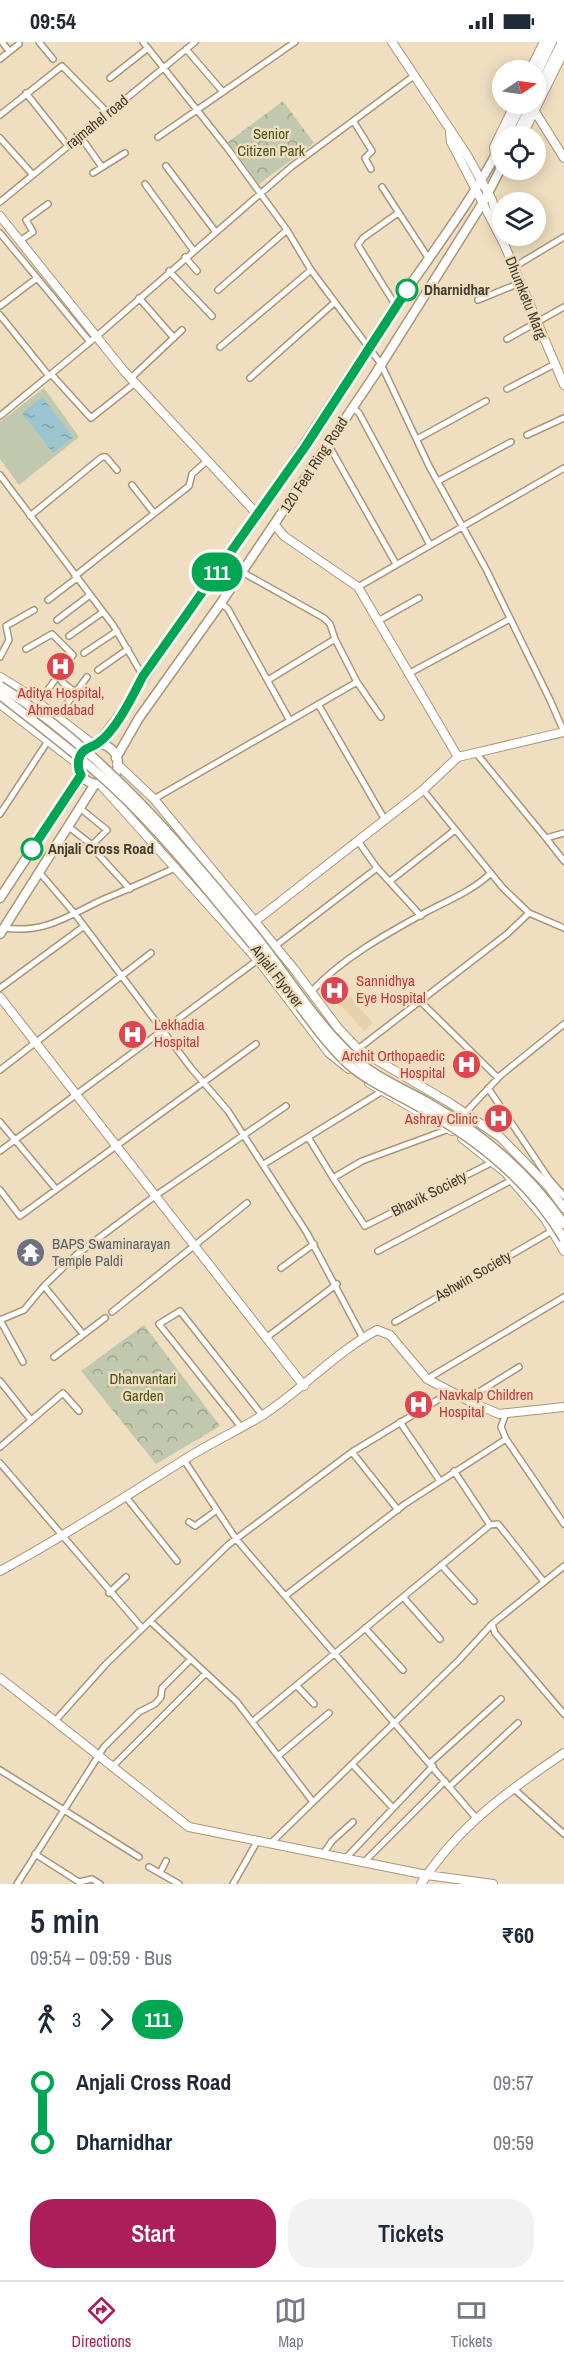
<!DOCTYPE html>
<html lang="en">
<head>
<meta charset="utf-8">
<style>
  :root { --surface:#fff; --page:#f2f2f3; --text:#1f2937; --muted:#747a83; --line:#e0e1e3; --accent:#ab1e5a }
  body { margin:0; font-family:"Archivo Narrow",sans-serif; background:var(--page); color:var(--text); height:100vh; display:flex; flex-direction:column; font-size:22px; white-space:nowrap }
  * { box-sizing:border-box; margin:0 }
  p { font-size:20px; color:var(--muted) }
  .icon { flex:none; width:33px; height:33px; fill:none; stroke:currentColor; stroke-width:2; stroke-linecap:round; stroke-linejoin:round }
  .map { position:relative; height:1842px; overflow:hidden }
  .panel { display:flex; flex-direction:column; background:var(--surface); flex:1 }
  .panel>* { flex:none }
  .badge { padding:0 12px; border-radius:20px; font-size:21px; line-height:39px }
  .needle { width:39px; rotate:77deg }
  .tools { position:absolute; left:492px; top:18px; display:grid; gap:12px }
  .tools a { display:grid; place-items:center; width:54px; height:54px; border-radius:50%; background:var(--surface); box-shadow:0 3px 15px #0003; font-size:30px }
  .map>.badge { position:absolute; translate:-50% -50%; box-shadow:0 0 0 3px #fff }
  .legs { display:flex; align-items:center; gap:9px; height:66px; padding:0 30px; font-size:20px }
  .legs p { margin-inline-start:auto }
  .summary { display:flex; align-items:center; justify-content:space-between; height:102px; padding:0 30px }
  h1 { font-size:33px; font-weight:600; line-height:45px }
  .button { display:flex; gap:12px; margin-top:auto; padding:12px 30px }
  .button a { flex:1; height:69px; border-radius:24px; background:var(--accent); color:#fff; font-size:24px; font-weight:600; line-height:69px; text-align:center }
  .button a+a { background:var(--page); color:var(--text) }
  ul { padding:0 30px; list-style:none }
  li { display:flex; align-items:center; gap:21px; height:60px; font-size:22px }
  li i { display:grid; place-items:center; width:9px; height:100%; margin:0 8px; background:currentColor }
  li i::after { content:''; width:15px; height:15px; margin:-8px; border:4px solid; border-radius:50%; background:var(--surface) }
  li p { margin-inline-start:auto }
  li:first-child i { background:linear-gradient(#0000 50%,currentColor 0) }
  li:last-child i { background:linear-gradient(currentColor 50%,#0000 0) }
  .status { display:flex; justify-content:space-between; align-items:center; height:42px; padding:0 30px; background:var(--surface); direction:ltr }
  .status svg { height:16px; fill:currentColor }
  .tabs { display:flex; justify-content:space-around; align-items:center; height:84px; border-top:2px solid var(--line); background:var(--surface); font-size:16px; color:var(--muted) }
  .tabs a { display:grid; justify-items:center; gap:3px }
  .tabs .current { color:var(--accent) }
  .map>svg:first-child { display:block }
  .built { fill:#e6d1ac }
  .grass { fill:#c0c8ae }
  .forest { fill:url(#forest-crowns) }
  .water { fill:url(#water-ripples) }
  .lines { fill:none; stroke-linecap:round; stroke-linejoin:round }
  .street-casing { stroke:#a7977a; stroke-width:8 }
  .secondary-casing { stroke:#a7977a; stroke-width:10 }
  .primary-casing { stroke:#a7977a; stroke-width:11 }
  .street { stroke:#fff; stroke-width:5 }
  .secondary { stroke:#fff; stroke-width:8 }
  .primary { stroke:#fff; stroke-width:8 }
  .primary-bridge-casing { stroke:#a7977a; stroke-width:11; stroke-linecap:butt }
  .primary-bridge { stroke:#fff; stroke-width:8 }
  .line-1-casing { stroke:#fff; stroke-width:14 }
  .line-1 { stroke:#00a651; stroke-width:9 }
  .stop-1-dot { fill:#fff; stroke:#00a651; stroke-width:3 }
  .labels { text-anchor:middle; stroke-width:5; stroke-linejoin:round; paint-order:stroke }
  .street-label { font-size:15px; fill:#423b2f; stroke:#efdebf }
  .park-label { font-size:15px; fill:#47531d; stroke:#efdebf }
  .stop-label { font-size:15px; font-weight:bold; fill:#423b2f; stroke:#efdebf; text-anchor:start }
  .health-label { font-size:15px; fill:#be3a42; stroke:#efdebf; text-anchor:start }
  .worship-label { font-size:15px; fill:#5b616d; stroke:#efdebf; text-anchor:start }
</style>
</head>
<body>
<div class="status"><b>09:54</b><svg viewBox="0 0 49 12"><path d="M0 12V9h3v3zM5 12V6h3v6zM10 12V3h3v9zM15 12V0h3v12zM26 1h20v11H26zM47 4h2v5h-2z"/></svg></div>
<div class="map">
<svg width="564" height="1842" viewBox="0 0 564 1842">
  <defs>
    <pattern id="forest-crowns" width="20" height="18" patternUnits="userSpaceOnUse" patternTransform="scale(1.5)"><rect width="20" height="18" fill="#c0c8ae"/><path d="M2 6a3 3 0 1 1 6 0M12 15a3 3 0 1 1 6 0" fill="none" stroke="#9ea48e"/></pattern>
    <pattern id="water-ripples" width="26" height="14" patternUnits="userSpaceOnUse" patternTransform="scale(1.5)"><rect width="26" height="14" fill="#9cc5d2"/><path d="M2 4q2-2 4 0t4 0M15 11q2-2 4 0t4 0" fill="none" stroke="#81a1ab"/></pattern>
  </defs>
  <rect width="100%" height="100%" fill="#efdebf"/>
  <path class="built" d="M334,936L373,981L364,989L324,944Z"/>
  <path class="grass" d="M44,346L79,395L19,443L0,417V380Z"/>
  <path class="forest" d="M283,59L314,101L259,142L228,100Z
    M144,1283L220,1384L156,1422L81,1329Z"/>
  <path class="water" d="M42,355L73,395L53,411L22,371Z"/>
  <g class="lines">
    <defs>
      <path id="street" d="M2,0L9,9
        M39,0L53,17
        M143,0L228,107L287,188L311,228L381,322L429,424L486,527L550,658L564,690
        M186,7L223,50
        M0,17L19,2
        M110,36L148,6
        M26,51L68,104
        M0,73L62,24L108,71
        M354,80L372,109L365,116L371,127
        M80,94L102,125
        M158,95L295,0
        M0,96L33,133
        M166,124L215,189
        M93,131L125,111
        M145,142L193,208
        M382,145L429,217
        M0,160L195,0
        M0,191L90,300L291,125L415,33
        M21,198L33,190L26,178L48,162
        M185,215L197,229
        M514,225L564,195
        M169,229L212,274
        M218,248L287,188
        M139,256L174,296
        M478,258L520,241
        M0,264L37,236
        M396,264L358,203L363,196L398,171
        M0,273L49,334
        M507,297L564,265
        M220,305L311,228
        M51,332L91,376L135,341
        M131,336L182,288
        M250,336L334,261
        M507,347L553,323
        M352,365L359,371L430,503
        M0,374L90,300
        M527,393L564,376
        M417,397L486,359
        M328,402L396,522
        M0,433L113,583L143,634
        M438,439L511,400
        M132,443L154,471
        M30,474L102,415H106L117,428
        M242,530L324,576L330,582L335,597
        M75,534L189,444L192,432L208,418
        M358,545L564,426
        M48,558L77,536
        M221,561L228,567L290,679
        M57,578L90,553
        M378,579L419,556
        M69,594L103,570
        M26,607L52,592L73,613L39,660
        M84,611L117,589
        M0,615L9,598L6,584L34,568
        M98,628L128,607
        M408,632L510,577
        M268,638L335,597L357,640L381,675
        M62,640L75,650
        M318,662L385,778
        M58,674L87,635
        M476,711L546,796L564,791
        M154,757L357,640
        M0,772L48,699
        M69,785L92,803L107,788L81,767
        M546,796L564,819
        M97,811L130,847
        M377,826L421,874
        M40,831L75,872L191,1026L228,1069L307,1191L363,1296
        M390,839L455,788
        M529,871L564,886
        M4,886C46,892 69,873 104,857C129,847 153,836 177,825
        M266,911L377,826L358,799
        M0,946L83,885
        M311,950C342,916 388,891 428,869C451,857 472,849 491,831
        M420,959L498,1036
        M358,1007L507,892L529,871L503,846L423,748
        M0,1028L151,911
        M488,1046L549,1137L564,1154
        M465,1071L501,1033L564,982
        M0,1080L56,1147
        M308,1095L333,1136L362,1119L449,1087
        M0,1109L259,917
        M264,1122L381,1050
        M333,1136L365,1184L493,1120
        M0,1148L20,1174L256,1002
        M378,1209L512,1138
        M281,1226L314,1202
        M44,1244L83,1292
        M112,1270L247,1161
        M0,1278L24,1268L44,1244L76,1213L155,1154L286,1064
        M0,1278L23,1320
        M395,1280L552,1189
        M266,1296L337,1242
        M54,1315L105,1276
        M427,1337L564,1255
        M0,1339L31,1378
        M466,1358L519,1325
        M400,1380L440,1439
        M241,1385L159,1282L180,1269L262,1373
        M506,1397L564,1482
        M0,1405L63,1351L79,1369
        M352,1410L398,1468
        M184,1418L236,1497L476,1776
        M0,1421L142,1586
        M126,1455L177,1519
        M189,1480L195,1484L217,1468
        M490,1483L498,1482L544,1540
        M441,1523L474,1559
        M564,1524L492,1582L495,1591L564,1672
        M109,1551L126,1535
        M285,1554L405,1462L506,1397L501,1385L506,1371
        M150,1579L237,1660L313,1760L271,1801
        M365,1586L403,1628
        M440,1597L403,1555L490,1483L454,1429
        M297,1644L314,1662
        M55,1679L106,1622L228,1503L352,1410L449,1351
        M252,1680L403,1555
        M278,1714L329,1671
        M430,1721L501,1657
        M352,1722L393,1766
        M112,1725L206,1631
        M0,1728L139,1815
        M449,1745L518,1681
        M513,1746L564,1792
        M313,1760L459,1618L492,1582
        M35,1812L79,1840L92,1837L100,1842
        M323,1812L332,1799L353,1780
        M345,1817L433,1724
        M364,1820L445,1739
        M149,1825L179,1842
        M160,1831L166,1819
        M17,1842L104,1705L139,1670L155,1662L161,1655L162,1646L191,1617
        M233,1842L258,1798"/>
      <path id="secondary" d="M392,0L467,113L492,158L502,190
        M530,28L544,0
        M534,68L564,116
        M450,91L451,100L504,202L564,343
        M522,94L564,9
        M495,115L494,105L515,62
        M0,174L124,329L258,473
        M0,635L23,649L94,703
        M0,662L78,722
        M458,715L564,690
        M117,722L154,757L294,927L338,986L358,1007L450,1061L500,1095L548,1144L564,1166
        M100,742L262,923L329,1011L349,1027
        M254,880L423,748L458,715L358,545L284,494L275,483
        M0,955L304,1344
        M369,1041L452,1089
        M462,1096L505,1130L545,1177L564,1209
        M0,1529C65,1494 126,1454 187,1416C212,1400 239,1388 263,1373C303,1347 336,1310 377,1288L390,1293L427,1337L471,1360L499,1372L564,1365
        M0,1636L189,1785L427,1833L493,1842
        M421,1842C457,1785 509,1748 564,1711"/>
      <path id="primary" d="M536,34L552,0
        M536,52L562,0
        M506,94L522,62
        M516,94L531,62
        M97,702C135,658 161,603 197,556C263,468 322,375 383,283C423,222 469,165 502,101
        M78 722a20 20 0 1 1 40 0a20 20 0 1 1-40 0Z
        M116,716L139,676L221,561L374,334L484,159L502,124
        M0,856L81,733
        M0,892L95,742"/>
    </defs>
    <use href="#street" class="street-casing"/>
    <use href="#secondary" class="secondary-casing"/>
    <use href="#primary" class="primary-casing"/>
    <use href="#street" class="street"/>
    <use href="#secondary" class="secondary"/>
    <use href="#primary" class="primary"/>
    <defs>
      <path id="primary-bridge" d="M0,644C100,707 180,801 255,893C287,933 315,981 354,1016C375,1035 402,1046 427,1060C482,1091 528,1130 564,1182
        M0,653C38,683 78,712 113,745C168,796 215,858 263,915C292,950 315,991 348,1022C371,1042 400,1053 426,1069C482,1101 531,1141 564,1197"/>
    </defs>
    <use href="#primary-bridge" class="primary-bridge-casing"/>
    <use href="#primary-bridge" class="primary-bridge"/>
  </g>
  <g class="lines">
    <defs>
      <path id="line-1" d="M32,807L81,733C78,727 77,721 80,714C84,705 92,706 98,701C116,689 133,653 143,634L305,405L407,248"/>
    </defs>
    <use href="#line-1" class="line-1-casing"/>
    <use href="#line-1" class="line-1"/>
  </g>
  <defs>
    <symbol id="hospital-disc" viewBox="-11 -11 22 22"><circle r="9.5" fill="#e0444e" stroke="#efdebf"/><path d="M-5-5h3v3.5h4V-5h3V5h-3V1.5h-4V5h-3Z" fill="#fff"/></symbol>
    <symbol id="temple-disc" viewBox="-11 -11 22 22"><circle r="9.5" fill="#6b7280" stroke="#efdebf"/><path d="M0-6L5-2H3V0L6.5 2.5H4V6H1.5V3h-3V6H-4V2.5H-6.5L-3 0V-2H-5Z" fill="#fff"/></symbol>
  </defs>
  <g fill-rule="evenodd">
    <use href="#hospital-disc" x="44" y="608" width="33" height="33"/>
    <use href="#hospital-disc" x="318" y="932" width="33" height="33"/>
    <use href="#hospital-disc" x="116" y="976" width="33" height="33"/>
    <use href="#hospital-disc" x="450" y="1006" width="33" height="33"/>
    <use href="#hospital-disc" x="482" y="1060" width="33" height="33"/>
    <use href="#temple-disc" x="14" y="1194" width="33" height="33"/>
    <use href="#hospital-disc" x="402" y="1346" width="33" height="33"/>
  </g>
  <g class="stop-1-dot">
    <circle cx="407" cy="248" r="10"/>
    <circle cx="32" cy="807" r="10"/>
  </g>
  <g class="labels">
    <g class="street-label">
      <text transform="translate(97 80) rotate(-39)" y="5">rajmahel road</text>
      <text transform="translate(526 256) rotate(68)" y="5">Dhumketu Marg</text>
      <text transform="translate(314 423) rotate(-57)" y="5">120 Feet Ring Road</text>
      <text transform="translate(277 934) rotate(52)" y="5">Anjali Flyover</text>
      <text transform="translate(429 1152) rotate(-27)" y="5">Bhavik Society</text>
      <text transform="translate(473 1234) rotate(-30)" y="5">Ashwin Society</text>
    </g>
    <g class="park-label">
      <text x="271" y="97">Senior<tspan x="271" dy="17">Citizen Park</tspan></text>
      <text x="143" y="1342">Dhanvantari<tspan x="143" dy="17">Garden</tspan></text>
    </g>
    <g class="stop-label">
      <text x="424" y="253">Dharnidhar</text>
      <text x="48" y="812">Anjali Cross Road</text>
    </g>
    <g class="health-label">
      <text x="61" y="656" text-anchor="middle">Aditya Hospital,<tspan x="61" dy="17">Ahmedabad</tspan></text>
      <text x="356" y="944">Sannidhya<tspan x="356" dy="17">Eye Hospital</tspan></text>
      <text x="154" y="988">Lekhadia<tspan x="154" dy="17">Hospital</tspan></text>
      <text x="445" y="1019" text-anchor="end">Archit Orthopaedic<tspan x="445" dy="17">Hospital</tspan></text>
      <text x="478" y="1082" text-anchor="end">Ashray Clinic</text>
      <text x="439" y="1358">Navkalp Children<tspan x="439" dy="17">Hospital</tspan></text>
    </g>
    <g class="worship-label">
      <text x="52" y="1207">BAPS Swaminarayan<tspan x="52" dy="17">Temple Paldi</tspan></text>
    </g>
  </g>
</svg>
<div class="tools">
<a><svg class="needle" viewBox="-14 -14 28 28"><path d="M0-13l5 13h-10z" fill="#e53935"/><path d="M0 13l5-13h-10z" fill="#747a83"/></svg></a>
<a><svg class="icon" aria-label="locate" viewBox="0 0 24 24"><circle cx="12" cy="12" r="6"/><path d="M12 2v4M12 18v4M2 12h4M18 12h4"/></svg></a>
<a><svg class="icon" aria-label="layers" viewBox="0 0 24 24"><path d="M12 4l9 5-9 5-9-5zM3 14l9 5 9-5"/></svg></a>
</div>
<b class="badge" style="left:217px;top:530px;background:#00a651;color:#fff">111</b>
</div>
<section class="panel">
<div class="summary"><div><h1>5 min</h1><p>09:54 – 09:59 · Bus</p></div><b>₹60</b></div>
<div class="legs"><svg class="icon" aria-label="walk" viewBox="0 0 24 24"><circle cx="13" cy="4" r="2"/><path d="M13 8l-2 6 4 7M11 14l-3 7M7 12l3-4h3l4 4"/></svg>3<svg class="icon" aria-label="forward" viewBox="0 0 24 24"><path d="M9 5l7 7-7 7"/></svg><b class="badge" style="background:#00a651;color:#fff">111</b></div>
<ul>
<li><i style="color:#00a651"></i><b>Anjali Cross Road</b><p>09:57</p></li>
<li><i style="color:#00a651"></i><b>Dharnidhar</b><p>09:59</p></li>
</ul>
<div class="button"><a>Start</a><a>Tickets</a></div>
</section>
<nav class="tabs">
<a class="current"><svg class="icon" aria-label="directions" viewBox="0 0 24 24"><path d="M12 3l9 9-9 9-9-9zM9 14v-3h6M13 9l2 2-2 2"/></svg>Directions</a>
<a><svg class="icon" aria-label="map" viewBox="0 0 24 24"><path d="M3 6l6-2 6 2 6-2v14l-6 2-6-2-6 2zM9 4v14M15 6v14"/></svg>Map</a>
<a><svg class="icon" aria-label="tickets" viewBox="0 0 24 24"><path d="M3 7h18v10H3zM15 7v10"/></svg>Tickets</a>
</nav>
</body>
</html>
